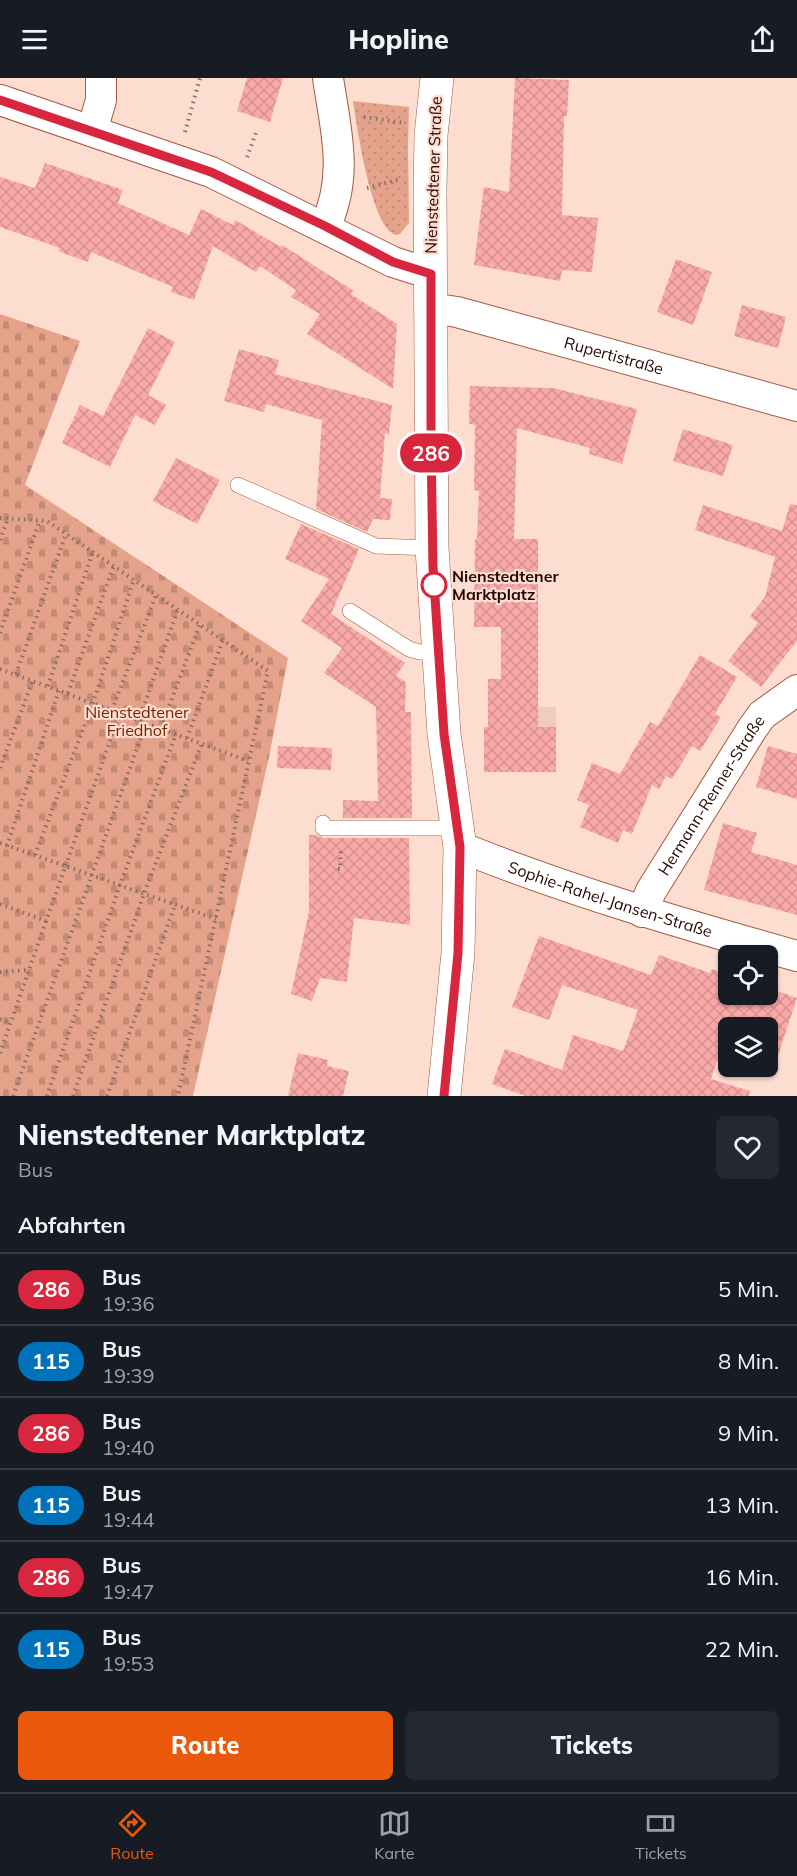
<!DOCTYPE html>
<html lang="de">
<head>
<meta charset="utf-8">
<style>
  :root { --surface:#171b24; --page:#242831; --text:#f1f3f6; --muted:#9ea1a6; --line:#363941; --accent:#ea580c }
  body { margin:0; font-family:Mulish,sans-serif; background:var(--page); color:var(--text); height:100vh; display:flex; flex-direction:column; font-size:22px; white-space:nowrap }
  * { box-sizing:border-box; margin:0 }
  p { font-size:20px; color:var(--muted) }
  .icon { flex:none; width:33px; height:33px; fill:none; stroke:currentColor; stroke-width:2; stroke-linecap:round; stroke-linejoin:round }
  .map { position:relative; height:1018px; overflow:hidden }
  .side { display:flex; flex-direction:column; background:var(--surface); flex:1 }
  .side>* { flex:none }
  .badge { padding:0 12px; border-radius:20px; font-size:21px; line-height:39px }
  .buttons { position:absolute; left:718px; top:867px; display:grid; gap:12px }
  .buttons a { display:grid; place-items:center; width:60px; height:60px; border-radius:9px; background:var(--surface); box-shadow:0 2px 4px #0004; font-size:30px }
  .map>.badge { position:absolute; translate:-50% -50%; box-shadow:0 0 0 3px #fff }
  h2 { padding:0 18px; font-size:22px; line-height:54px }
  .round { display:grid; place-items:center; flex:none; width:63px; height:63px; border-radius:9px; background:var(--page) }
  .headline { display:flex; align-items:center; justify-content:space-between; height:102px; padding:0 18px }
  h1 { font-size:28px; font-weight:800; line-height:45px }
  .button { display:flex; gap:12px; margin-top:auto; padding:12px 18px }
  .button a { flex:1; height:69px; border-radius:9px; background:var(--accent); color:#fff; font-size:24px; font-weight:800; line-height:69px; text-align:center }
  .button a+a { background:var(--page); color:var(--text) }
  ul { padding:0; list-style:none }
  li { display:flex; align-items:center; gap:18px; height:72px; padding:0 18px; border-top:2px solid var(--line) }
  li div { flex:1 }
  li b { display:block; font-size:22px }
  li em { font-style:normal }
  li .badge { min-width:66px; font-weight:700; text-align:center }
  header { display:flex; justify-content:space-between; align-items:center; height:78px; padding:0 18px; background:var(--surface); font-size:27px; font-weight:800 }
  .tabs { display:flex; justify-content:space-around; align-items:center; height:84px; border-top:2px solid var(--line); background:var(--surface); font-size:16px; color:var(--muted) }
  .tabs a { display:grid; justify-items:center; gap:3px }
  .tabs .current { color:var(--accent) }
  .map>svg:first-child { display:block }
  .built { fill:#f0ccbf }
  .cemetery { fill:url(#cemetery-stones) }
  .park { fill:url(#park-dots) }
  .building { fill:url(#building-cross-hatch) }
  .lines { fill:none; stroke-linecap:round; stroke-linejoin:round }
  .service-casing { stroke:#a15a41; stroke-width:16 }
  .minor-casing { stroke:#a15a41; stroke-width:32 }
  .tertiary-casing { stroke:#a15a41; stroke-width:34 }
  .path { stroke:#896c63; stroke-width:4; stroke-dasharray:1.5 4.5; stroke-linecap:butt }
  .service { stroke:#fff; stroke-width:15 }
  .minor { stroke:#fff; stroke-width:30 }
  .tertiary { stroke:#fff; stroke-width:33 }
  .line-casing { stroke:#fff; stroke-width:14 }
  .line { stroke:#d7263d; stroke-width:9 }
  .stop-dot { fill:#fff; stroke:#d7263d; stroke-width:3 }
  .labels { text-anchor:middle; stroke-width:4.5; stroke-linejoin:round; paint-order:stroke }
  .street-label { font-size:16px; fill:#220701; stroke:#feddd1 }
  .stop-label { font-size:16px; font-weight:bold; fill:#220701; stroke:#feddd1; text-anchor:start }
  .park-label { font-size:16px; fill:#732400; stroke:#feddd1 }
</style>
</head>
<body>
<header><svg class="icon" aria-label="menu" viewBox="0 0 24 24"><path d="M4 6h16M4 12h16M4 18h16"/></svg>Hopline<svg class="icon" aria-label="share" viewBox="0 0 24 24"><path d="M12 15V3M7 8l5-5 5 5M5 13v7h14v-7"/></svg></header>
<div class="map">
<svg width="797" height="1018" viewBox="0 0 797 1018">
  <defs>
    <pattern id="cemetery-stones" width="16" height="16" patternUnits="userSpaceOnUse" patternTransform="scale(1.5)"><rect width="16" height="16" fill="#e4a28b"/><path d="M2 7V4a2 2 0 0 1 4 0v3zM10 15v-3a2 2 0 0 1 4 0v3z" fill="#c38a76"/></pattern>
    <pattern id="park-dots" width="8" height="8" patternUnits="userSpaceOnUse" patternTransform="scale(1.5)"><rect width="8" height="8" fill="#e4a28b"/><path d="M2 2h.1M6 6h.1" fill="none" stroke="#c38a76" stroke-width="1.8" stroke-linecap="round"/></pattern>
    <pattern id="building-cross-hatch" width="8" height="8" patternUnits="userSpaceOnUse" patternTransform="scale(1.5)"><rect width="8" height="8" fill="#f9a9a8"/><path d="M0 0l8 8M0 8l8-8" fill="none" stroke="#d5908f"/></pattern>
  </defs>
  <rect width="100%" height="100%" fill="#feddd1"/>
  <path class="built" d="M510,629H556V649H510Z"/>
  <path class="cemetery" d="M0,236L80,263L25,407L288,580L269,679L193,1018H0Z"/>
  <path class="park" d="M353,23L409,29L408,68L409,145L400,156L396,157C371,150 357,48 353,23Z"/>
  <path class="building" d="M247,0H283L270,44L237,33Z
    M515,0L569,2L567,38H564L562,137L598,140L592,194L562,192L560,203L474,187L484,109L509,114Z
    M45,85L123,112L118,125L189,157L201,131L233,147L235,142L281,169L282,167L354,213L351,216L397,246L393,311L307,256L320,236L291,219L296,212L260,188L256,194L213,168L194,222L171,214L173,209L91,174L88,184L58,173L60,170L0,149V99L35,110Z
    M676,181L712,194L693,247L657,234Z
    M742,227L786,239L778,270L734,258Z
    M148,250L175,264L148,317L166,327L155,347L135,337L110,389L62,365L80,327L103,338Z
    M239,271L279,282L275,296L392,327L389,356L385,355L380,420L392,421L390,442L373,441L367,454L316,431L322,342L266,326L264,334L224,323Z
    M470,308L553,310L637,331L622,386L589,376L590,370L517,350L514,461H538V649H556V694H484V649H488V601H501V549H474L475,461H477L479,413L474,412L475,347L469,346Z
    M683,351L733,367L723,398L673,383Z
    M176,380L220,402L197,446L153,423Z
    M790,426L797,427V563L761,609L728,583L758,545L750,538L765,519L775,479L695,452L703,427L782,453Z
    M301,446L359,471L331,536L405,585L396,598L406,604L405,634H411L412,740H343V722L378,723L376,629L324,595L342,570L301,543L329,501L285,481Z
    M700,577L737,599L715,636L721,639L700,673L692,668L672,701L666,698L659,711L652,707L632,756L623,752L618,765L580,749L589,727L577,722L592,685L620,696L650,644L658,648Z
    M278,668L332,670L331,692L277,690Z
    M768,668L797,676V721L756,709Z
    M723,745L757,755L751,774L797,787V837L704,812Z
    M309,757H316L323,760H409L410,847L354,840L347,904L320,900L312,923L291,916L309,834Z
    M539,858L651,897L659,877L710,895L712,891L729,897V916H768V910L797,920L772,996L768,995V950H728L711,1001L750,1013L749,1018H526L492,1006L505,971L562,992L573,957L623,973L638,932L562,907L549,942L512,929Z
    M298,975L328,982L327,988L349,993L343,1018H288Z"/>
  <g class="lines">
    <defs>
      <path id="service" d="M238,407L376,468L432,470
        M350,533L409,571L420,574H439
        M323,745V750H458"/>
      <g id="minor">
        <path d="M0,22L211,94L393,184L431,196"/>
        <path d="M92,53L101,22V0"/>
        <path d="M325,149C349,97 336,54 328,0"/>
        <path id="s1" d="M431,230L457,234L797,328"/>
        <path id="s2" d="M460,769C570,813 683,846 797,878"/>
        <path id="s3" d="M642,834L651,813L752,651L762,637L797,612"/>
      </g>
      <path id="tertiary" d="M437,0L431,57L430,112L432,470L444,656L460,769L458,875L444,1018"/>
    </defs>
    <use href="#service" class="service-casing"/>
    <use href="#minor" class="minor-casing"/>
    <use href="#tertiary" class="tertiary-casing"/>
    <path class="path" d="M364,39L404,45
      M185,54L200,0
      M247,79L257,52
      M367,110L400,101
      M0,440L47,443L268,593L178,1018
      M0,462L8,440
      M0,555L40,442
      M0,591L248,683
      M16,596L66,456
      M48,608L93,473
      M68,615L114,487
      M112,632L156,517
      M139,642L178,531
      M161,650L200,546
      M187,660L223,562
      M0,690L33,602
      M0,765L216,841
      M7,768L59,612
      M35,777L93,625L134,501
      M338,791H340L341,771
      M0,826L46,843L120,635
      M0,894L29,892
      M0,941L10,945
      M0,975L46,843
      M13,1018L146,645
      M47,1018L120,807L176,656
      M73,1018L144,816L202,665
      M107,1018L175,827"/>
    <use href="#service" class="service"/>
    <use href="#minor" class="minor"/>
    <use href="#tertiary" class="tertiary"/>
  </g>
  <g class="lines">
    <defs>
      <path id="line" d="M0,22L211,94L325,148L393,184L431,196V364L433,489L444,656L460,769L458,875L444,1018"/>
    </defs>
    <use href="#line" class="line-casing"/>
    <use href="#line" class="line"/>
  </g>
  <circle class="stop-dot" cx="434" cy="507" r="12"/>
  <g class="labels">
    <g class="street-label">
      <text transform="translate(433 97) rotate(-88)" y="6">Nienstedtener Straße</text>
      <text dy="6" stroke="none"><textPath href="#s1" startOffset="189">Rupertistraße</textPath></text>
      <text dy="6" stroke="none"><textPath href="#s3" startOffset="136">Hermann-Renner-Straße</textPath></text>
      <text dy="6" stroke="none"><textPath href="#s2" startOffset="159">Sophie-Rahel-Jansen-Straße</textPath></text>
    </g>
    <g class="stop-label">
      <text x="452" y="504">Nienstedtener<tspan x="452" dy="18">Marktplatz</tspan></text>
    </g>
    <g class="park-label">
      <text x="137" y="640">Nienstedtener<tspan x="137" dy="18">Friedhof</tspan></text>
    </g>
  </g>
</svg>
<div class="buttons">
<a><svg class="icon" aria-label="locate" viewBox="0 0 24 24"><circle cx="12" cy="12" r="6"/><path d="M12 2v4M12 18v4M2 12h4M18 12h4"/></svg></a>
<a><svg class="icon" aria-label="layers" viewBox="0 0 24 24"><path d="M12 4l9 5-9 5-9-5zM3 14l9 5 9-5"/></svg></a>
</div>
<b class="badge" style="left:431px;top:375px;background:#d7263d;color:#fff">286</b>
</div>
<section class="side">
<div class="headline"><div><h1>Nienstedtener Marktplatz</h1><p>Bus</p></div><a class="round"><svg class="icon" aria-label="heart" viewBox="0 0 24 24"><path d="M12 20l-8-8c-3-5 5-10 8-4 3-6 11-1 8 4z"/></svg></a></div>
<h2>Abfahrten</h2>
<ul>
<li><span class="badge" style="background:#d7263d;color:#fff">286</span><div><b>Bus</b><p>19:36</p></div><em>5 Min.</em></li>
<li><span class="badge" style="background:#0072bc;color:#fff">115</span><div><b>Bus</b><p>19:39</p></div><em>8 Min.</em></li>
<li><span class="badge" style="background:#d7263d;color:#fff">286</span><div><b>Bus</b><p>19:40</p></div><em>9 Min.</em></li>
<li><span class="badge" style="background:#0072bc;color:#fff">115</span><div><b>Bus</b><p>19:44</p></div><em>13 Min.</em></li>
<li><span class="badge" style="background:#d7263d;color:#fff">286</span><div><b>Bus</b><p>19:47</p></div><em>16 Min.</em></li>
<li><span class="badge" style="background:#0072bc;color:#fff">115</span><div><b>Bus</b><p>19:53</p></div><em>22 Min.</em></li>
</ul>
<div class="button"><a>Route</a><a>Tickets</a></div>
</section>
<nav class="tabs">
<a class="current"><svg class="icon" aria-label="directions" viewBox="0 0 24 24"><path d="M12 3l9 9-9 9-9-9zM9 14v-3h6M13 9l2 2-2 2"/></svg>Route</a>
<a><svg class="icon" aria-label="map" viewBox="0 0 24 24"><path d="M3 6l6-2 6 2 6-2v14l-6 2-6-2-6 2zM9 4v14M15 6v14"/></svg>Karte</a>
<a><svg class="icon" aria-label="tickets" viewBox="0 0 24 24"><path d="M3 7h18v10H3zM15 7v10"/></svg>Tickets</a>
</nav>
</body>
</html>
